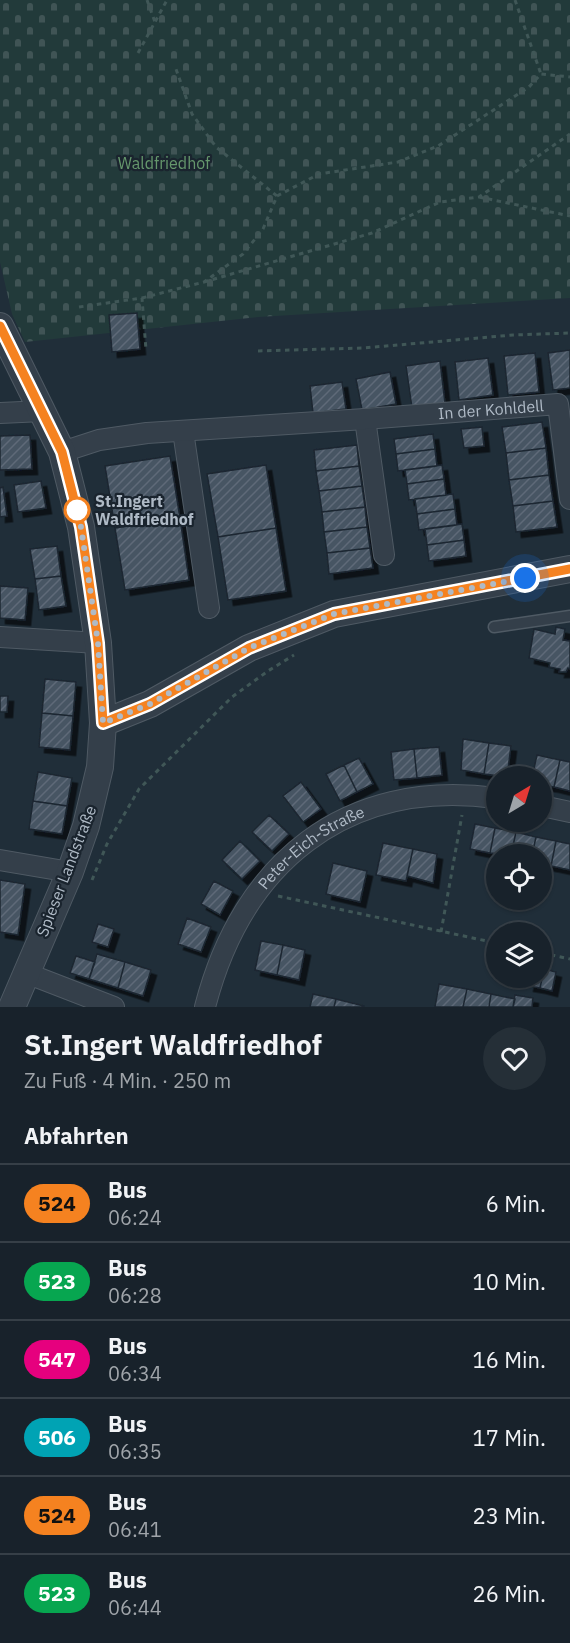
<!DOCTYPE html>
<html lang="de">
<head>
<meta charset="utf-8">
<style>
  :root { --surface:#18222b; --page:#252f37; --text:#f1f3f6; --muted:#9fa4a9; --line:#363f47 }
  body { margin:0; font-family:"IBM Plex Sans",sans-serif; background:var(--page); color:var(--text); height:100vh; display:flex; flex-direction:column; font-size:22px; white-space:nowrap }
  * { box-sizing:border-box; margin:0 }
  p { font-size:20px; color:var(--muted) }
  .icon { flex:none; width:33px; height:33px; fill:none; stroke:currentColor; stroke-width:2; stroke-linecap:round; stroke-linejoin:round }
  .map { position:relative; height:1007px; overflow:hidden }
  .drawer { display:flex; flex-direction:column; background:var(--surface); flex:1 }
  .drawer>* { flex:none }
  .badge { padding:0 12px; border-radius:20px; font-size:21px; line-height:39px }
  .needle { width:39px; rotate:38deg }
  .fabs { position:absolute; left:486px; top:766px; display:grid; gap:12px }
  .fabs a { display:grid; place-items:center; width:66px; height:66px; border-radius:50%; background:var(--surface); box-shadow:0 2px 4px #0004,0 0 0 2px var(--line); font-size:30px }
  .you { position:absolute; width:30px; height:30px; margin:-15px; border:4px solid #fff; border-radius:50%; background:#1a73e8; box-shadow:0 0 0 9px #1a73e833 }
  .map>.badge { position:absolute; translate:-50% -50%; box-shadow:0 0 0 3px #fff }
  h2 { padding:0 24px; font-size:22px; line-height:54px }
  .round { display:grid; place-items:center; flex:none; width:63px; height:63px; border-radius:32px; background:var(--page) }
  .head { display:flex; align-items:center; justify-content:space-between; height:102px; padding:0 24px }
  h1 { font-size:28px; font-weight:700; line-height:45px }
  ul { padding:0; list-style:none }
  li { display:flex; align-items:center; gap:18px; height:78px; padding:0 24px; border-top:2px solid var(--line) }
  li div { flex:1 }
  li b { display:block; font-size:22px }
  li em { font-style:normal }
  li .badge { min-width:66px; font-weight:700; text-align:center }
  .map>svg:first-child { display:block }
  .cemetery { fill:url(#cemetery-stones) }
  .building { fill:url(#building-hatch); stroke:#1c2630; stroke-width:1.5; filter:url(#shadow) }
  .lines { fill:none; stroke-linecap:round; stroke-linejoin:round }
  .service-casing { stroke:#4f5a64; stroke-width:13 }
  .minor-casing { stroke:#4f5a64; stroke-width:22 }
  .tertiary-casing { stroke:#4f5a64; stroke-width:28 }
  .path { stroke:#405757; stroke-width:3; stroke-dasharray:4.5 4.5; stroke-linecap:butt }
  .service { stroke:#343f4a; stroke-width:10 }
  .minor { stroke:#343f4a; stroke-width:20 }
  .tertiary { stroke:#343f4a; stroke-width:26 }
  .line-casing { stroke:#fff; stroke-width:14 }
  .line { stroke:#f58220; stroke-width:9 }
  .walk { stroke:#afbac6; stroke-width:6; stroke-dasharray:0 10.8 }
  .stop-dot { fill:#fff; stroke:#f58220; stroke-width:3 }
  .labels { text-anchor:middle; stroke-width:4.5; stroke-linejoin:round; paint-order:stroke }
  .park-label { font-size:16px; fill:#65976c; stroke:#1a242e }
  .street-label { font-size:16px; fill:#afbac6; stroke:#1a242e }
  .stop-label { font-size:16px; font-weight:bold; fill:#afbac6; stroke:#1a242e; text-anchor:start }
</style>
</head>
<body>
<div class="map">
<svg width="570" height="1007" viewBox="0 0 570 1007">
  <defs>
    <pattern id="cemetery-stones" width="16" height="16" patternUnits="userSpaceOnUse" patternTransform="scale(1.5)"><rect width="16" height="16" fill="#223a3a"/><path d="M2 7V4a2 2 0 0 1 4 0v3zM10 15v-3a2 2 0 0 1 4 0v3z" fill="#405455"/></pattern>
    <pattern id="building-hatch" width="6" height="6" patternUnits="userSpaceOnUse" patternTransform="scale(1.5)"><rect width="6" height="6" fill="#465563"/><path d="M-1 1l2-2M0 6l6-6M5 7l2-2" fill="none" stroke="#5e6b78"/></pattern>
    <filter id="shadow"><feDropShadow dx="5.5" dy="5.5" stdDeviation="0" flood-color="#0009"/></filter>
  </defs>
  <rect width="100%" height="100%" fill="#202e39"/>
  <path class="cemetery" d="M0,0H570V298L258,317L25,342L12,314L0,262Z"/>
  <path class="building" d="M137,313L140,349L112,352L109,315Z
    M570,350V388L553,390L548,353Z
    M535,353L539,392L508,395L504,356Z
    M488,358L493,395L459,400L455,362Z
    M440,361L445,403L412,408L406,366Z
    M390,372L396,404L362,410L356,379Z
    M342,382L346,409L313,413L310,386Z
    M542,422L546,448L506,453L502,427Z
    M482,427L484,446L464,448L461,429Z
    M433,434L435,449L396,454L394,439Z
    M30,435L32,469L0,470V436Z
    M357,445L359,466L316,471L314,450Z
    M546,448L549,475L509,480L506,453Z
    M435,449L437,466L398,471L396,454Z
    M170,456L180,518L115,528L105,466Z
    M266,465L276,528L218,537L207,474Z
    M442,465L444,479L407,484L405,470Z
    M359,466L362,486L319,491L316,471Z
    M549,475L553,501L513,506L509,480Z
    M444,479L446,495L409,500L407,484Z
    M41,481L46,508L18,512L14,485Z
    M362,486L365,507L322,512L319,491Z
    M3,487L7,516L0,517V488Z
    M453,494L455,509L417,514L415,499Z
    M553,501L557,527L516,532L513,506Z
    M365,507L367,527L324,532L322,512Z
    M455,509L457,525L419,530L417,514Z
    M180,518L189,580L125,590L115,528Z
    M462,524L464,540L427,545L425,529Z
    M367,527L370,548L327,553L324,532Z
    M276,528L286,591L228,600L218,537Z
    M464,540L466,556L429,561L427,545Z
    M57,546L61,576L35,579L30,549Z
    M370,548L373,568L329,574L327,553Z
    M61,576L66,606L39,610L35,579Z
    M0,586L28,588L25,620L0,618Z
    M556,627L565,629L563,640L570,641V669L568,668L566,672H559L560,669L549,667L550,663L529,658L534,629L555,634Z
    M45,679L76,682L73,716L42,713Z
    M0,696H8L7,712H0Z
    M42,713L73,716L70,750L39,747Z
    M463,739L489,743L484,774L461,770Z
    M489,743L511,746L507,777L484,774Z
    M439,747L442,775L417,778L414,749Z
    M414,749L417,778L394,780L391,752Z
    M537,755L560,760L554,787L542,785V777H532Z
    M359,758L373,784L357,792L344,765Z
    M560,760L570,762V791L554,787Z
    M344,765L357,792L340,801L326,774Z
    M38,772L72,778L67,806L33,801Z
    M301,782L321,809L303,822L283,796Z
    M33,801L67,806L62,834L29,829Z
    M269,815L289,834L272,851L252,832Z
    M475,824L495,828L490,853L470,849Z
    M495,828L516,832L511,855L490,853Z
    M516,832L536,837L532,855H511Z
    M536,837L556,841L551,866L542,864V855H532Z
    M240,841L260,861L242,879L222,860Z
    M556,841L570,844V870L551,866Z
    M383,843L413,849L406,881L376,875Z
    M413,849L437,854L433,883L407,876Z
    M333,863L367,871L360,902L326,894Z
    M0,880L25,884L18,935L0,932Z
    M214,881L233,891L220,915L201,904Z
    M187,918L211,927L201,952L178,944Z
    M98,924L114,929L108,947L92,942Z
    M261,941L283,945L277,975L255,970Z
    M283,945L305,950L299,980L277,975Z
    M97,954L125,962L118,988L89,979Z
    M76,956L95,962L89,979L70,973Z
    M125,962L151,970L143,996L118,988Z
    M544,969L556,972L552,991L540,988Z
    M542,973L543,974L540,988L528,986L530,978H542Z
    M439,984L467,989L463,1007H435Z
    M467,989L491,994L489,1007H463Z
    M313,994L336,999L334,1007H310Z
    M491,994L515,999L513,1007H489Z
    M515,995L533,998L532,1007H513Z
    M336,999L364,1006V1007H334Z"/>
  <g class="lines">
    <defs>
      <path id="service" d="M494,627L570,616"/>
      <g id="minor">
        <path d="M0,413L43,411"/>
        <path d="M365,419L384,555"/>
        <path d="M183,431L209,608"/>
        <path id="s1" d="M62,452L99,440L147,433L365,419L558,404L570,499"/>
        <path d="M0,637L98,643"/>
        <path d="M542,806L570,812"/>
        <path d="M0,860L70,872"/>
        <path d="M26,973L114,1007"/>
        <path id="s2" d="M205,1007C242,863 345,778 496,798"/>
      </g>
      <path id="tertiary" d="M0,326L62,452L81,527L98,643L103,723L100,767L86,826L70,872L12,1007
        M103,723L150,704L249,648L334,614L570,569"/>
    </defs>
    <use href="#service" class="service-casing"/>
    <use href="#minor" class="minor-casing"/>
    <use href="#tertiary" class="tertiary-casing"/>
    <path class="path" d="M147,0L155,22
      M515,0L541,74
      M138,53L167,0
      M277,196L319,174L398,162L438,146L529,87L541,74L570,77
      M479,197L570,216
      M204,282L372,233L440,202L479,197L570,134
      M142,298L204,282L243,254L263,229L277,196L216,147L192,114L176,69
      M79,307L142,298L146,350
      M258,351L363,348L513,335L570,333
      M92,880L107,844L139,789L232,697L268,671L294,655
      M278,896L496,943
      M441,932L462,815
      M542,953L570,959"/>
    <use href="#service" class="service"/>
    <use href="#minor" class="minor"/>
    <use href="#tertiary" class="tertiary"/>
  </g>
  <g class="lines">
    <defs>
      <path id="line" d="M0,326L62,452L81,527L98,643L103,723L150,704L249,648L334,614L570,569"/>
    </defs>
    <use href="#line" class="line-casing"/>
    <use href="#line" class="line"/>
    <path class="walk" d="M77,510L76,508L81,527L98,643L103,723L150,704L249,648L334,614L525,578"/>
  </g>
  <circle class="stop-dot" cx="77" cy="510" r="12"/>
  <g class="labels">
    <g class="park-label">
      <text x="164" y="169">Waldfriedhof</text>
    </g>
    <g class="street-label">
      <text dy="6" stroke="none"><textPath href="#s1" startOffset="432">In der Kohldell</textPath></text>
      <text dy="6" stroke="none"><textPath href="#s2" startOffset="198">Peter-Eich-Straße</textPath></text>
      <text transform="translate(66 871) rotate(-69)" y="6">Spieser Landstraße</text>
    </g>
    <g class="stop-label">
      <text x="95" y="507">St.Ingert<tspan x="95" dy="18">Waldfriedhof</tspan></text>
    </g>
  </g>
</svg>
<div class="fabs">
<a><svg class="needle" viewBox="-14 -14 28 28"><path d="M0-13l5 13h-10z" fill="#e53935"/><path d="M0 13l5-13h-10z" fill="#9fa4a9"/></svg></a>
<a><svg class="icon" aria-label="locate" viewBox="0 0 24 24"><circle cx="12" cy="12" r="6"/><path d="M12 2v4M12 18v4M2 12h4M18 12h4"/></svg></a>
<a><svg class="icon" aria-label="layers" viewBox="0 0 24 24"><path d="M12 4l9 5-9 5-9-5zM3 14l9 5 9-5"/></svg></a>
</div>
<div class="you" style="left:525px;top:578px"></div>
</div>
<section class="drawer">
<div class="head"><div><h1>St.Ingert Waldfriedhof</h1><p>Zu Fuß · 4 Min. · 250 m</p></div><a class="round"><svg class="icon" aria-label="heart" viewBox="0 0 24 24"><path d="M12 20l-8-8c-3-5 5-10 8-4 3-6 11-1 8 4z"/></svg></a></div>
<h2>Abfahrten</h2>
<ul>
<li><span class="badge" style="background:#f58220;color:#111">524</span><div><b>Bus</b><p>06:24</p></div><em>6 Min.</em></li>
<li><span class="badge" style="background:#07a650;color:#fff">523</span><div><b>Bus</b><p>06:28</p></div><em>10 Min.</em></li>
<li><span class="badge" style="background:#e6007e;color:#fff">547</span><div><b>Bus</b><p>06:34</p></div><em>16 Min.</em></li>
<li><span class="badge" style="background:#00a3b4;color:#fff">506</span><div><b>Bus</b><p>06:35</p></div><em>17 Min.</em></li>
<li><span class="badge" style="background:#f58220;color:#111">524</span><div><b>Bus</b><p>06:41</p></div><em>23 Min.</em></li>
<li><span class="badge" style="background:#07a650;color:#fff">523</span><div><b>Bus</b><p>06:44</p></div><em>26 Min.</em></li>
</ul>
</section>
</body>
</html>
